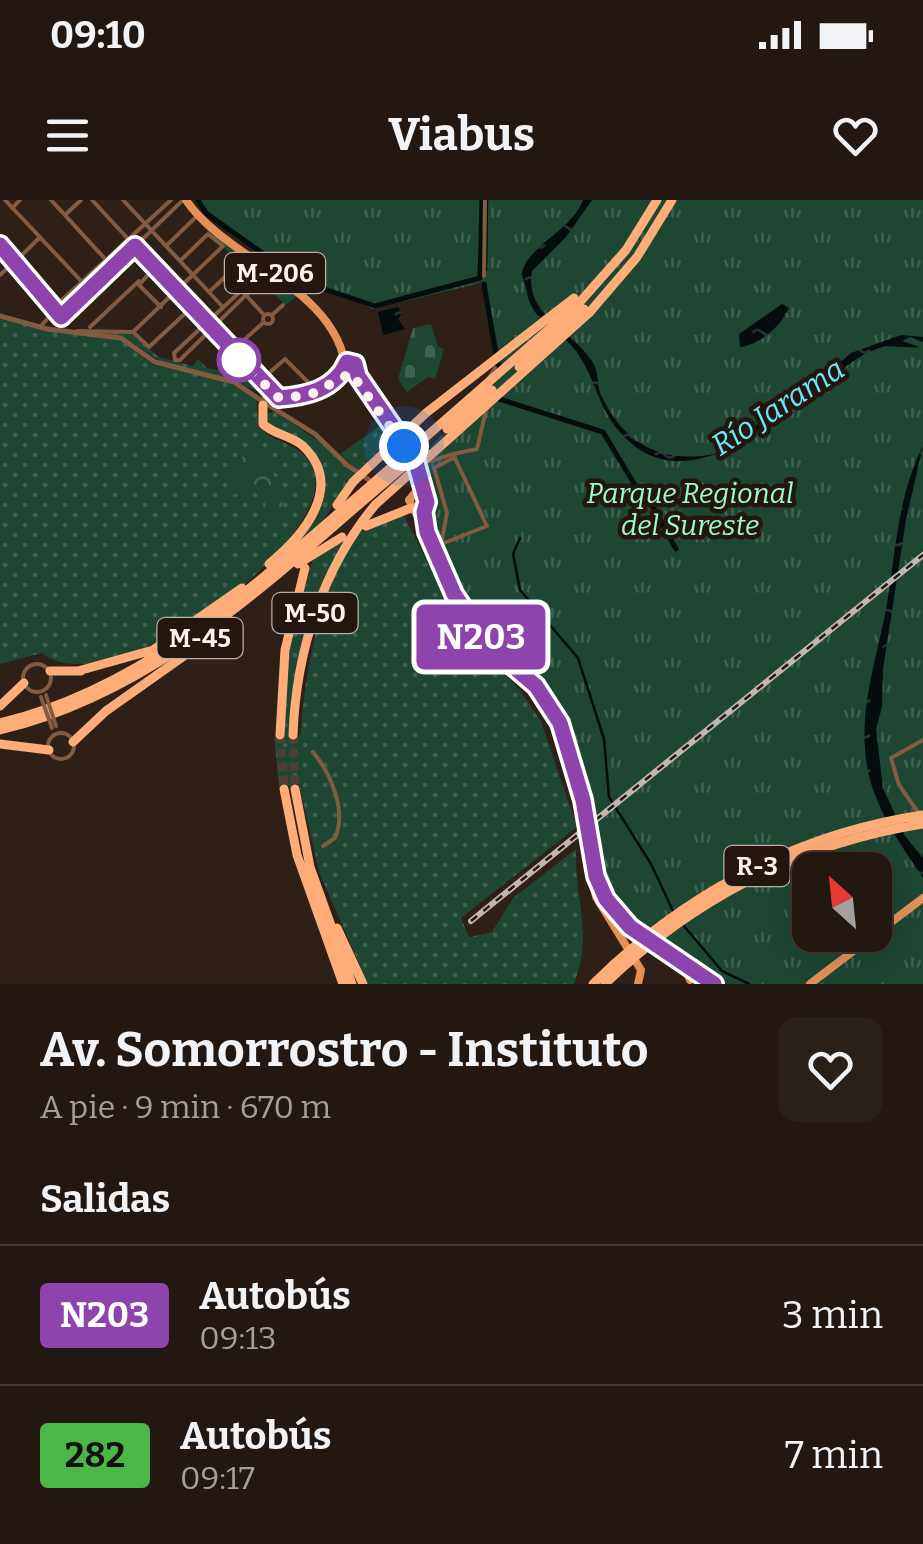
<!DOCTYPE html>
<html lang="es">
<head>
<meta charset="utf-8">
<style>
  :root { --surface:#221711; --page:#2a201a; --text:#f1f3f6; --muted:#a29f9f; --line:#3f3631 }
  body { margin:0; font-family:Bitter,serif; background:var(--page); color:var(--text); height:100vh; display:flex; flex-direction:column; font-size:38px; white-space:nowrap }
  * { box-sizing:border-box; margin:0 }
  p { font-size:32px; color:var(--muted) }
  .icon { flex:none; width:55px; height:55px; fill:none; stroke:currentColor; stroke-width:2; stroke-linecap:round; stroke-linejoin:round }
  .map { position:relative; height:784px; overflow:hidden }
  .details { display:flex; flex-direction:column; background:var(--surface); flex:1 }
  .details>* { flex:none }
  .badge { padding:0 20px; border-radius:8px; font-size:35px; line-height:65px }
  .needle { width:65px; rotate:333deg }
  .tools { position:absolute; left:792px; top:652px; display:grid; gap:20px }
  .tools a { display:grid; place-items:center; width:100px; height:100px; border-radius:20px; background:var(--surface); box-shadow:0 10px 40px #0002,0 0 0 2px var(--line); font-size:50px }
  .you { position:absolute; width:50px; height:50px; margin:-25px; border:8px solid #fff; border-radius:50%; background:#1a73e8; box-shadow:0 0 0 15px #1a73e833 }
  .map>.badge { position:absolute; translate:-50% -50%; box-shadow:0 0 0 5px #fff }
  h2 { padding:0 40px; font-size:38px; line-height:90px }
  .round { display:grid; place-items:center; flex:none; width:105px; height:105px; border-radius:20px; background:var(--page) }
  .overview { display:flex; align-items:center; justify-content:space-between; height:170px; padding:0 40px }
  h1 { font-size:48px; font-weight:700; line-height:75px }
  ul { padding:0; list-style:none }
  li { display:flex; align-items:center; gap:30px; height:140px; padding:0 40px; border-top:2px solid var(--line) }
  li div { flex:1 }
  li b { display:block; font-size:38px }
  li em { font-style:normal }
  li .badge { min-width:110px; font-weight:700; text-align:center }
  .status { display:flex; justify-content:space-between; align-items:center; height:70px; padding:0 50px; background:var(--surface); direction:ltr }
  .status svg { height:28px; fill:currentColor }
  header { display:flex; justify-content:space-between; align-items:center; height:130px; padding:0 40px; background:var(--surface); font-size:45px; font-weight:700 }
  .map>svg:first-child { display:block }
  .grass { fill:url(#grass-dots) }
  .forest { fill:url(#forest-crowns) }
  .cemetery { fill:url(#cemetery-stones) }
  .park { fill:url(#park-tufts); fill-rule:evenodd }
  .water { fill:url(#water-ripples) }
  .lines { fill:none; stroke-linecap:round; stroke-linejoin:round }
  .stream { stroke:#030d0e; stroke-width:2.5 }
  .canal { stroke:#030d0e; stroke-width:5 }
  .motorway-tunnel { stroke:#4d3f37; stroke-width:9; stroke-dasharray:9 4.5; stroke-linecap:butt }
  .minor { stroke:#835b41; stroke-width:4 }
  .tertiary { stroke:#835b41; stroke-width:5 }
  .primary { stroke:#e49158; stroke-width:8 }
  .motorway { stroke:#fead78; stroke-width:9 }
  .rail-casing { stroke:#c2b6b0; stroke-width:6 }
  .rail { stroke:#24160e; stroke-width:2.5; stroke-dasharray:8; stroke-linecap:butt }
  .minor-bridge { stroke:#835b41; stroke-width:4 }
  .motorway-bridge { stroke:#fead78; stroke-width:9 }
  .line-casing { stroke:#fff; stroke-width:22 }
  .line { stroke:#8e44ad; stroke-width:15 }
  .walk { stroke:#fdf2ed; stroke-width:10; stroke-dasharray:0 18 }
  .stop-dot { fill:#fff; stroke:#8e44ad; stroke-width:5 }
  .labels { text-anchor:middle; stroke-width:9; stroke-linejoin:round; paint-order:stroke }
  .shield { fill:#24160e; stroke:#bcb0aa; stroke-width:2.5 }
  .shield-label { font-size:25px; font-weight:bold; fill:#fdf2ed }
  .park-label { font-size:28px; font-style:italic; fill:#98fccc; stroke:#24160e }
  .water-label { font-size:30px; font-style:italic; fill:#67ebfa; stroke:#24160e }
</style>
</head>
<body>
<div class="status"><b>09:10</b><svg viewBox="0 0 49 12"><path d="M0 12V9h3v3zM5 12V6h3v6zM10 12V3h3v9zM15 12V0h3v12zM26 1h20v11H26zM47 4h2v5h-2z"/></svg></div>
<header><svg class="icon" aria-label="menu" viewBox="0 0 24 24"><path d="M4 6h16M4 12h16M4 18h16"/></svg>Viabus<svg class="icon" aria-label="heart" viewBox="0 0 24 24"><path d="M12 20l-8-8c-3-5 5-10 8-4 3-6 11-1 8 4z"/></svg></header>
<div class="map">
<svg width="923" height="784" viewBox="0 0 923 784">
  <defs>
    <pattern id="grass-dots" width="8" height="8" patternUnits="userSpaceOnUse" patternTransform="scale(2.5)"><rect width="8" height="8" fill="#1d4633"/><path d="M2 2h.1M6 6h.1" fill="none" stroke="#3f6151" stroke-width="1.8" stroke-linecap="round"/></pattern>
    <pattern id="forest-crowns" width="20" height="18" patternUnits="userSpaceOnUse" patternTransform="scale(2.5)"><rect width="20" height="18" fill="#1d4633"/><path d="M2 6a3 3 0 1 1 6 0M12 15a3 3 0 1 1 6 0" fill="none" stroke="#3f6151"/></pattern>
    <pattern id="cemetery-stones" width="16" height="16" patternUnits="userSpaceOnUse" patternTransform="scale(2.5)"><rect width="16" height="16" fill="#1d4633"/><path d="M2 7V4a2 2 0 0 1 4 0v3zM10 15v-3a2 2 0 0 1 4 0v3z" fill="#3f6151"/></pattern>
    <pattern id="park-tufts" width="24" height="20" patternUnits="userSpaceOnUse" patternTransform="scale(2.5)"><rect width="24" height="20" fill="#1d4633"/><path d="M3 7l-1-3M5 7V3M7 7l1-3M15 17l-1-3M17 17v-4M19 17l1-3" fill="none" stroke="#3f6151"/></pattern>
    <pattern id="water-ripples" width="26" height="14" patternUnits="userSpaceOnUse" patternTransform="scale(2.5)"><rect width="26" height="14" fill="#030d0e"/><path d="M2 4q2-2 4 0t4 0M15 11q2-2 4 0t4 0" fill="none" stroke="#293131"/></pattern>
  </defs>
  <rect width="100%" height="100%" fill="#2e1f17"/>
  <path class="grass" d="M0,118L119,139L154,165L228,182L256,198L259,227C276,246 301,241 313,268C343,338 110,509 42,453L0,464Z
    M129,132L159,157L193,166L198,159L207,168L217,170L213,174L163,163L127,139L107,133Z
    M275,212L323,244L355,275L323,320L299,342C346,275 325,264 267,223L265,213Z
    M384,223L393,236L358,271L340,254Z
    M404,316L459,424L519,489L541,521L577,627L461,718L469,737L492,732L513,698L576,649C574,702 594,730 574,784H368L319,672L299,584L293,581L291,587L282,583L279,588L274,536L280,541L283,536L289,452L313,358L346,339L316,402L290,536L293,540L301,534C302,491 324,357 360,333C372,325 390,321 404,316Z"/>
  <path class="forest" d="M251,249C271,263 284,289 283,314L270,325L265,302L251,289L226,297L232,267Z"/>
  <path class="cemetery" d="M431,124L438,147L444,149L435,179L428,177L407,192L398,179L413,128Z"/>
  <path class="park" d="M194,0H923V784H726L608,703L596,686L553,512L522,470L460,411L424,307L425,253L503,167L481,83L373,109L289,75ZM810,670H875V735H810Z
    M185,3L298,95L286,105L211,36Z
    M128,43L131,47L69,104L66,100Z
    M227,160L234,161L262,193L213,174Z"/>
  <path class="water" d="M583,0H592L566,37L532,71C524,115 571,129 592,161C600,173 596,186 602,197C625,245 663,264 714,254L815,185L851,153L901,135L923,137V142L910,137L902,141L923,148L885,146L866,153C800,193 692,318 619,231C599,208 596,182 580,157C562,127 533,128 526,89C526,86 522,77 522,74C526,46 572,31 583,0Z
    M782,104L789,108C781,126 760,145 740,147L739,134Z
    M398,107L402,113L398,119L405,129L383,135L378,112Z
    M923,246L906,320L883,469L882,507L876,529L883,588L905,636L923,658V678C903,648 878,613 869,576C855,515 877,462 887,403C896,349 898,295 923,246Z"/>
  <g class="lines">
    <path class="stream" d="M486,70L487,0
      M520,338L513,354L520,390L578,458L604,539L609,597L651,664L673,711
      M684,726L722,771L749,784"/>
    <path class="canal" d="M198,0L206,13L303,82L375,106L480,78L482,0
      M484,84L498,166
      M496,198L603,232L641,295
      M642,298L647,296L676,349"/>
    <path class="motorway-tunnel" d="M280,535L284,589
      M293,535L295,589"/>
    <path class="minor" d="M5,0L83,83
      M51,0L107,61
      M92,0L229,148L228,156L238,158L270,191
      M123,0L222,106
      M12,8L20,0
      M65,15L81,0
      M0,41L59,100
      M0,45L54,114L62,117L183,0
      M166,46L195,18
      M19,58L40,37
      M154,68L139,85L161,107
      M0,75L13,63
      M484,76L485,0
      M256,77L258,83L180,160H175L174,153Z
      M209,92L240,63L256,77
      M245,94L264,115
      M62,100L171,0
      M263 119a5 5 0 1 1 10 0a5 5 0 1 1-10 0Z
      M272,115L283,105
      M41,126L53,112
      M90,127L139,81
      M77,131L133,132L223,46L208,34L180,61
      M133,132L149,147L192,107
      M235,148L264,122
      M260,181L285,159L317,191
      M487,181L495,168
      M453,254L477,249L486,210
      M431,261L453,254L487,326L434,347
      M441,344L447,313L434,268L455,257
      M23 478a14 14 0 1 1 28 0a14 14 0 1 1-28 0Z
      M48 546a13 13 0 1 1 26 0a13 13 0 1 1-26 0Z
      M313,552C331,574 347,611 335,638L323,646
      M920,615L899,585L891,558L923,540"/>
    <path class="tertiary" d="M0,116L47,129L121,138L155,162L234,182L262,201
      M279,198L270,191L262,201L315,234L347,265L372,282
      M279,198L310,195L348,172"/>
    <path class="primary" d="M186,0C225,59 339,89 346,171H355L354,162L345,164
      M355,171L415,259L427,302V333L454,394L489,446L536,486L555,512L583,599L593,664L606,699L630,727L714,784
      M421,323L409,300L414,294H423
      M591,674L596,697L641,770L638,784
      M683,764L690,780
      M810,784L923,698"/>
    <path class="motorway" d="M579,103L626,50L657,0
      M589,113L637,57L672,0
      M263,205V224C274,235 291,235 303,246C346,287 302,337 269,364
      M337,305L353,282
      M366,326L411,308
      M298,364L342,337
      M50,471H81
      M78,471L153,450L242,388
      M0,506L24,483
      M106,511L222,429
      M0,523C147,487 252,387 364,291
      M0,530C149,494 256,393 369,296
      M280,535L285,450L305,368
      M293,535C296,452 322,369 375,305
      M73,542L107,510
      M0,544L49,550
      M284,589L297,655L343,784
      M295,589L310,667L352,784
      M337,728L363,784
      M593,784L614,764
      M605,784L621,769"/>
    <defs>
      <path id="rail" d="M471,721L923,355"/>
    </defs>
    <use href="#rail" class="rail-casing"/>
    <use href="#rail" class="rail"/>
    <path class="minor-bridge" d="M46,495L56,526
      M41,497L52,528"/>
    <path class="motorway-bridge" d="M519,167L584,109
      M447,229L492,190
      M353,282L426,213L574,98
      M364,291L579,103
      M369,296L409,262
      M375,305L589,113
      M614,764C701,685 807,632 923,615
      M621,769C707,692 809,642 923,624"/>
  </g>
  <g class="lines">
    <defs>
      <path id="line" d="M0,45L61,117L135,46L279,198C306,196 335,190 347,162L355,164L358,176L415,259L427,302L424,312L427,332L454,394L489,446L536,486L560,523L583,600L596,676L606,699L630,727L714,784"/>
    </defs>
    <use href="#line" class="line-casing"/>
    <use href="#line" class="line"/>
    <path class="walk" d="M239,160L279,198L310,195L351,173L404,246"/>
  </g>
  <circle class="stop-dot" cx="239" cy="160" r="20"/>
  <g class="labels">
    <g class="shield">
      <rect x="225" y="53" width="100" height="40" rx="8"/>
      <rect x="272.5" y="393" width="85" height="40" rx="8"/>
      <rect x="157.5" y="418" width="85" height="40" rx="8"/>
      <rect x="724.5" y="646" width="65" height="40" rx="8"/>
    </g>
    <g class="shield-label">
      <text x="275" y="82">M-206</text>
      <text x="315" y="422">M-50</text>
      <text x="200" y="447">M-45</text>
      <text x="757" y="675">R-3</text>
    </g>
    <g class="park-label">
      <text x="690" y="303">Parque Regional<tspan x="690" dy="32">del Sureste</tspan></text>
    </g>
    <g class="water-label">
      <text transform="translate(778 207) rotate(-33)" y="10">Río Jarama</text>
    </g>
  </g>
</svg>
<div class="tools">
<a><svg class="needle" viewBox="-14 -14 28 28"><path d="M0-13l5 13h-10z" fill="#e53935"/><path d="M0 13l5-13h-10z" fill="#a29f9f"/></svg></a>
</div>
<div class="you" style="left:404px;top:246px"></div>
<b class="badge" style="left:481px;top:437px;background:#8e44ad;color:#fff">N203</b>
</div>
<section class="details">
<div class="overview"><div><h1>Av. Somorrostro - Instituto</h1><p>A pie · 9 min · 670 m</p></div><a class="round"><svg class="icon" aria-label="heart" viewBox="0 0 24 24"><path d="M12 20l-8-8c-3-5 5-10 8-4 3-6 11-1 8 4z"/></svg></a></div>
<h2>Salidas</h2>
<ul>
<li><span class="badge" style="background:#8e44ad;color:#fff">N203</span><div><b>Autobús</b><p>09:13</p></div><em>3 min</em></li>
<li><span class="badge" style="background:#4ab747;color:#111">282</span><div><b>Autobús</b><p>09:17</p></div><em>7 min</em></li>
</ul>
</section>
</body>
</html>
